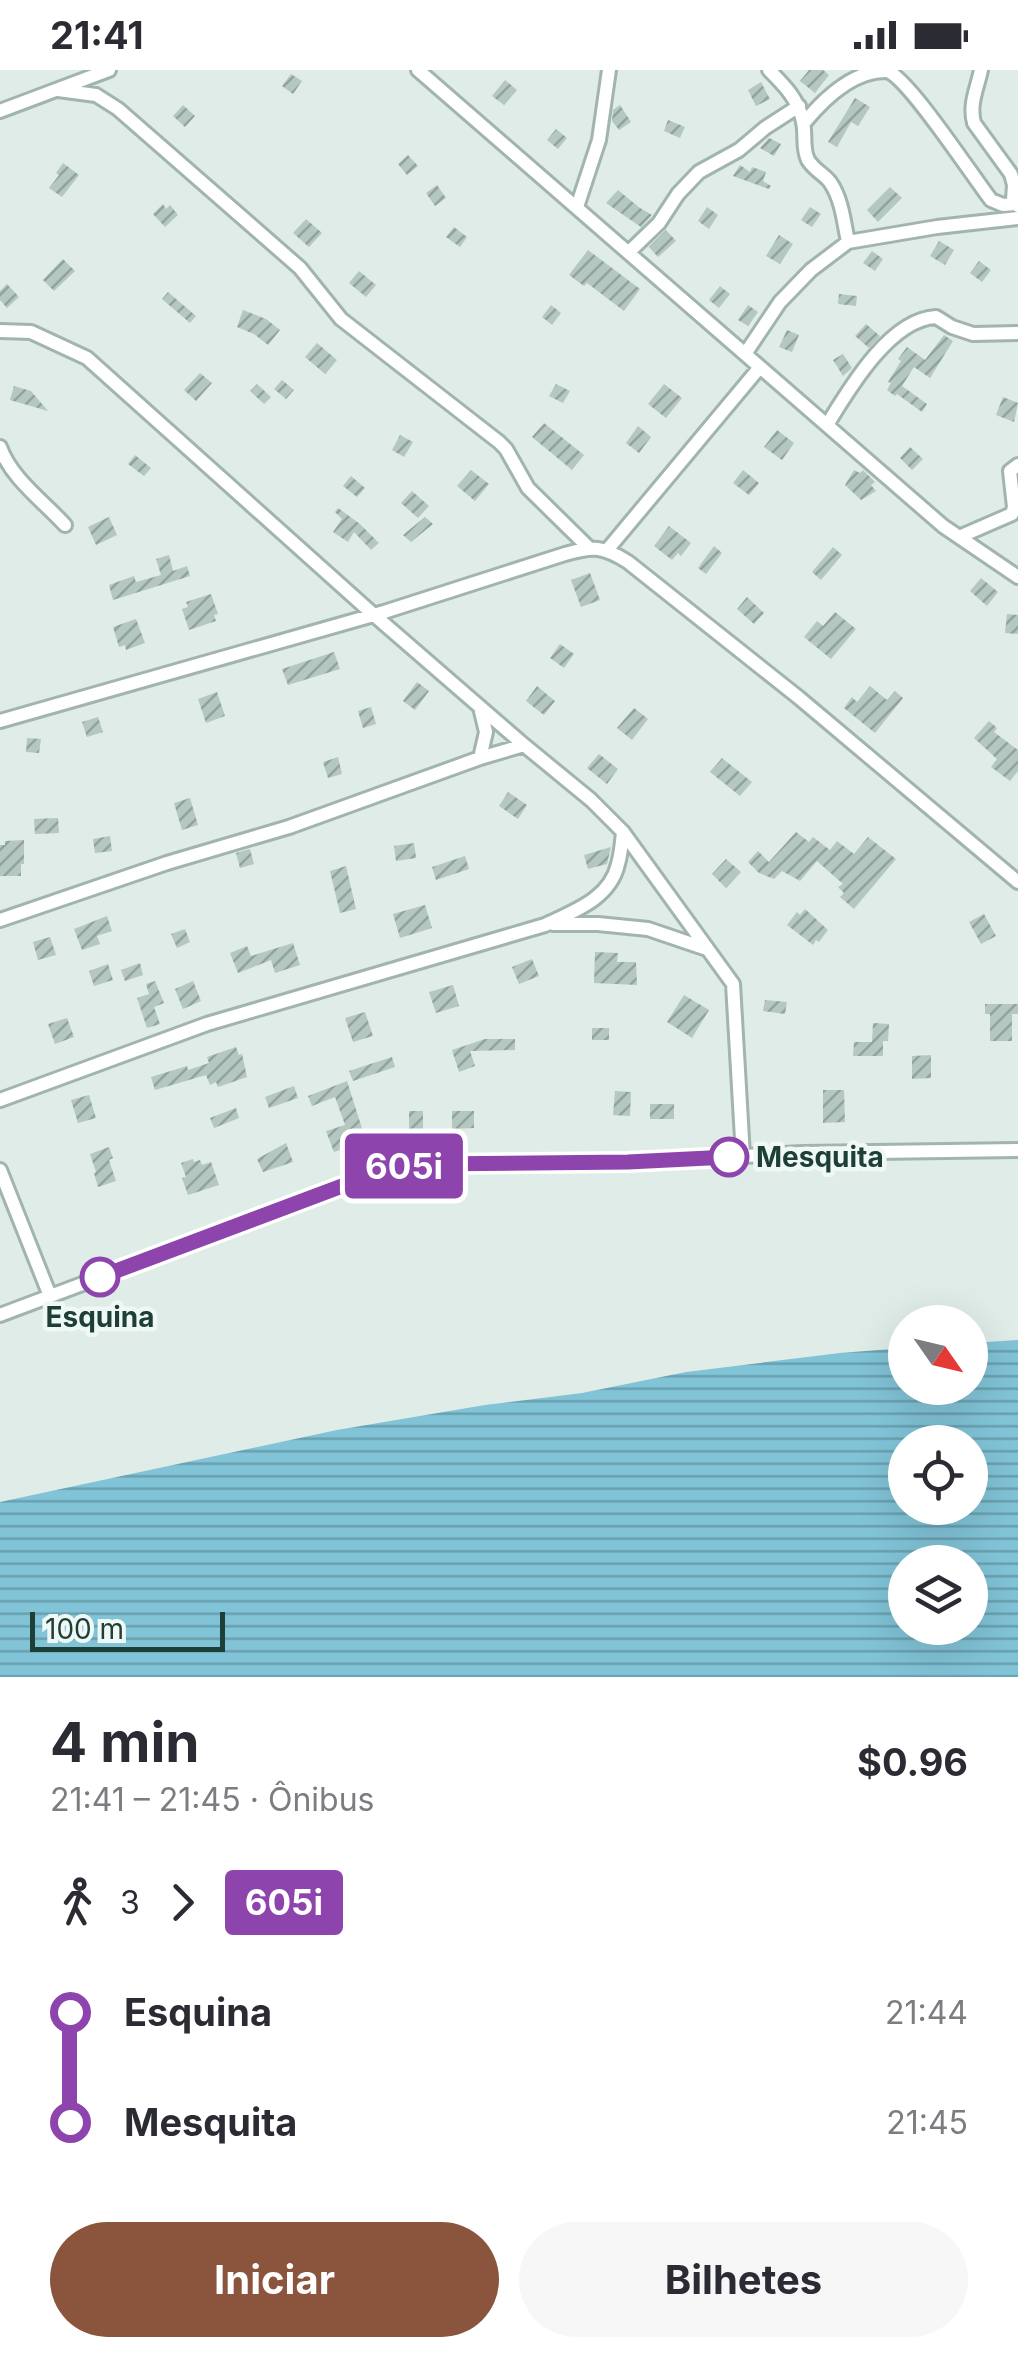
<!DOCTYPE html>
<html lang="pt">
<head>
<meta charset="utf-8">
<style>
  :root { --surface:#fff; --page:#f7f7f7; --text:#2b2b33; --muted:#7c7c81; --accent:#8a543d }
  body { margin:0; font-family:Inter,sans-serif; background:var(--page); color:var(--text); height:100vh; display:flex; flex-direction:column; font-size:38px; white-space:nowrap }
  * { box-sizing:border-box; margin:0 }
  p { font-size:32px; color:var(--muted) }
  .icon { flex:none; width:55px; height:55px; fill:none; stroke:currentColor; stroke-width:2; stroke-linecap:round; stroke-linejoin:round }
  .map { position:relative; height:1607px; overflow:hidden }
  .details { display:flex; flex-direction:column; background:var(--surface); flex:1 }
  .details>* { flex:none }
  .badge { padding:0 20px; border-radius:8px; font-size:35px; line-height:65px }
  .needle { width:65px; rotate:124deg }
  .tools { position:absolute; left:888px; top:1235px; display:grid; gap:20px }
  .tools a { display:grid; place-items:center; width:100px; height:100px; border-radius:50%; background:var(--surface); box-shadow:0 10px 40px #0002; font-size:50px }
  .scale { position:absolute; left:30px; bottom:25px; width:195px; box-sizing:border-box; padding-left:10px; border:5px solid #1e3e38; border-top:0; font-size:28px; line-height:35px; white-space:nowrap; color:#1e3e38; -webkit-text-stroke:8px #f0f8f5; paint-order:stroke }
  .map>.badge { position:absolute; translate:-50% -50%; box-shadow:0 0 0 5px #fff }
  .legs { display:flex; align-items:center; gap:15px; height:110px; padding:0 50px; font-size:32px }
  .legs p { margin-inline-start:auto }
  .head { display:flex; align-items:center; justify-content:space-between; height:170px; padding:0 50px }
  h1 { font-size:55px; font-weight:700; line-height:75px }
  .primary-button { display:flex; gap:20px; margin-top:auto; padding:20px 50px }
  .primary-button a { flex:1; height:115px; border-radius:60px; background:var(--accent); color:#fff; font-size:40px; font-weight:700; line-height:115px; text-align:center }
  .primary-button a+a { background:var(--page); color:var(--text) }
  ul { padding:0 50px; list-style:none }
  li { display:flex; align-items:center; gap:35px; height:110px; font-size:38px }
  li i { display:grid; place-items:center; width:15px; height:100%; margin:0 12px; background:currentColor }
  li i::after { content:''; width:25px; height:25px; margin:-12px; border:8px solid; border-radius:50%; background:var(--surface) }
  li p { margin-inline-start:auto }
  li:first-child i { background:linear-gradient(#0000 50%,currentColor 0) }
  li:last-child i { background:linear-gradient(currentColor 50%,#0000 0) }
  .status { display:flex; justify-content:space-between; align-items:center; height:70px; padding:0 50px; background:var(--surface); direction:ltr }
  .status svg { height:28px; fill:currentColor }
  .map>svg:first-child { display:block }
  .water { fill:url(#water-rules); fill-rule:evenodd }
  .building { fill:url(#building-hatch) }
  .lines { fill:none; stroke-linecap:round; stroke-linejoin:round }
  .minor-casing { stroke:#a1b4af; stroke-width:18 }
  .minor { stroke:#fff; stroke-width:12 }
  .line-1-casing { stroke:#fff; stroke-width:22 }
  .line-1 { stroke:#8e44ad; stroke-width:15 }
  .stop-1-dot { fill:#fff; stroke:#8e44ad; stroke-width:5 }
  .labels { text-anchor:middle; stroke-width:9; stroke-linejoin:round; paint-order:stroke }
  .stop-label { font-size:28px; font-weight:bold; fill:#1e3e38; stroke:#f0f8f5; text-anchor:start }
</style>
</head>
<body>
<div class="status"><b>21:41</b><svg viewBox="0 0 49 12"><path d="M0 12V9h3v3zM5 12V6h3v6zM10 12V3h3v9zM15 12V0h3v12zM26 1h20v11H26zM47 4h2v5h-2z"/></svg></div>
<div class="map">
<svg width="1018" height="1607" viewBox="0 0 1018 1607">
  <defs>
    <pattern id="water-rules" width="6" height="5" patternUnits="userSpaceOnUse" patternTransform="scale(2.5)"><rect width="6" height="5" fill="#81c3d7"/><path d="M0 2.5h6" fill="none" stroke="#69a0af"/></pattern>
    <pattern id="building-hatch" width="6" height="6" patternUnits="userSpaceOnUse" patternTransform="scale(2.5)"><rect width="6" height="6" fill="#b4c7c0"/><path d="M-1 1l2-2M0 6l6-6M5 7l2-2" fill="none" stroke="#92a39d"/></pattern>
  </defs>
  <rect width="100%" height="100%" fill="#dfece7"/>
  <path class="water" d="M1018,1270V1607H0V1432L337,1360L485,1335L582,1323L686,1302L840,1283L905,1278V1318H970V1273ZM905,1372H970V1438H905ZM905,1492H970V1558H905Z"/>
  <path class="building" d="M809,0H823L829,5L815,23L800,11Z
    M291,4L302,11L293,24L282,16Z
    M505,10L517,20L504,35L492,26Z
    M761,12L770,29L756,36L748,20Z
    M855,28L870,37L858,56L851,52L837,77L828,72Z
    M183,35L195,46L185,57L173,46Z
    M620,35L631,52L619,60L612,51L613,40Z
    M668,50L685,57L680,68L664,61Z
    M556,59L567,68L558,79L547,70Z
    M769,68L781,74L774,86L760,78Z
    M408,85L418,96L407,105L398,94Z
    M63,93L79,105L62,127L49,118L59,105L56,103Z
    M740,95L750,102L752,97L766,102L763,111L771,116L769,119L733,106Z
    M437,115L446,128L435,136L426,123Z
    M890,117L902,128L878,152L867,140Z
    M618,120L640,138L652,145L641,157L606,133Z
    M163,134L166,139L170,135L178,145L165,157L153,144Z
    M707,137L718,145L709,159L698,151Z
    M810,137L821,144L812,157L801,150Z
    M306,149L322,163L309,177L293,163Z
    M454,157L467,167L460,177L446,167Z
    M666,160L676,171L658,187L649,177Z
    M779,165L793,174L780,194L766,186Z
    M939,171L954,180L945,195L930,186Z
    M588,180L640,219L624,241L587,213L584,216L569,205Z
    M872,181L883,189L875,201L863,193Z
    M63,189L75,201L54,221L43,210Z
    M979,191L991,200L982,212L970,203Z
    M359,201L376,215L366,227L349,213Z
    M7,214L19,227L7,238L0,230V221Z
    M720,216L730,224L719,238L709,230Z
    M168,222L196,246L190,253L162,229Z
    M839,224L857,226L856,236L838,234Z
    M551,235L561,243L552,255L542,247Z
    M748,235L758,242L748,256L738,250Z
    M243,240L266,249L280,260L268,275L254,264L237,257Z
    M866,254L880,266L869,278L855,266Z
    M787,260L799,265L792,282L779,277Z
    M944,265L953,271L930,308L914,297L902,316L927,334L922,342L897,324L895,326L887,320L891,313L888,312L901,291L898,289L907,277L925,290Z
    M317,273L337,290L325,304L305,287Z
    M843,284L852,298L843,306L833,290Z
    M200,303L212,313L196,331L184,320Z
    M282,310L294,320L286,329L274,319Z
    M257,314L271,327L264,334L250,321Z
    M556,314L570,321L563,333L549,326Z
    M664,314L682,328L666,348L648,334Z
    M14,316L31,321L48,341L10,330Z
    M1003,327L1018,333L1014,352L996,345Z
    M544,353L584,385L572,400L532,367Z
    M638,356L651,367L639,383L626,373Z
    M777,360L794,373L782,390L764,377Z
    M400,365L413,372L404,387L392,380Z
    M910,377L923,389L912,400L900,388Z
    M135,385L151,398L144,406L128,394Z
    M471,400L489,414L475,431L457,416Z
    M743,400L759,413L749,425L733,413Z
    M854,400L860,403L863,400L875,412L871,415L876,421L861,430L845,415Z
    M351,406L365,418L357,427L343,416Z
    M412,421L429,436L418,448L401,433Z
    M338,438L360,454L379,473L371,480L354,462L348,472L333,462L342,449L335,442Z
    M109,447L117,465L96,475L88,457Z
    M425,447L433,454L411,472L403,465Z
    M669,456L691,473L681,486L678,483L672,490L654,476Z
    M714,476L722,483L706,504L698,498Z
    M833,477L842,485L821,510L812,502Z
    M169,485L173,501L187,496L190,506L113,530L109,515L134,506L136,512L161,505L156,489Z
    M590,503L600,530L581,537L571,510Z
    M981,508L998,522L987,536L970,521Z
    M211,524L218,544L214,545L216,551L189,560L182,539L188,537L186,532Z
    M747,527L764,543L754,554L737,539Z
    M835,542L856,559L831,589L804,567L817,551L823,556Z
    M1007,544L1018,545V564L1005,563Z
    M136,549L145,573L126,580L125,575L119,577L113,557Z
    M560,574L574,584L564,598L550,588Z
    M334,582L340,599L288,615L282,599Z
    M417,612L429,621L415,640L403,631Z
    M537,616L555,631L544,645L526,631Z
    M870,616L887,630L895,621L903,628L875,663L844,638L852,627L857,632Z
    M217,622L225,646L206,653L198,629Z
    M371,637L376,654L363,658L358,641Z
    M634,638L648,649L632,670L617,658Z
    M98,647L103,662L87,667L82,652Z
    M989,651L997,658L994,662L1018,680V701L1010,711L991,697L997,689L974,668Z
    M27,668L41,669L39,683L26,682Z
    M599,684L618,699L607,714L587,698Z
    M338,687L342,704L328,708L323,692Z
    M722,688L752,712L740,726L710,702Z
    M508,722L527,735L518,749L499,736Z
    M190,728L198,755L182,760L174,733Z
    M58,748L59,763L35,764L34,749Z
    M796,762L809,772L813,767L830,780L837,771L854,784L868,767L896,789L854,839L840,827L844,823L838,817L843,814L817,791L800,811L782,801L774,809L759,803L748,792L758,781L769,792Z
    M110,766L112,781L95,783L93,769Z
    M24,770V794H21V806H0V775H5V771Z
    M414,773L416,788L396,791L394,776Z
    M611,777L607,794L588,799L584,785Z
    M250,779L254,794L240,798L236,783Z
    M465,786L469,799L436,810L432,797Z
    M726,789L741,802L726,818L712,804Z
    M346,796L356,839L340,843L330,801Z
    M425,835L432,858L400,868L393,844Z
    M805,839L828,860L819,872L816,870L813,875L787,855L797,842L800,845Z
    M984,844L996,866L981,874L969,852Z
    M107,846L112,861L97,866L100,874L82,880L74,859Z
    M185,859L190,872L177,878L171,864Z
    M50,867L56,885L38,890L33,872Z
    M293,873L300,895L275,903L271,890L238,903L230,883L247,876L251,886Z
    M595,882L618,883L617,892H636L637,915L594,913Z
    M532,889L539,906L519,914L512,897Z
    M140,893L143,905L125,911L121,900Z
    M108,894L113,910L94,916L89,901Z
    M155,911L164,933L154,937L160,954L147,958L137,928L149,924L146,914Z
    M193,911L201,931L183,939L175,919Z
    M453,915L459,936L436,943L429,922Z
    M684,925L709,940L692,968L667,952Z
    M765,930L787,932L785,944L763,941Z
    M985,934H1018V944H1012V971H990V944H985Z
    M365,942L373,966L353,972L345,948Z
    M67,948L74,967L55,974L48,954Z
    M873,953L889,954L888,971H883V986H853L854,972H872Z
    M592,958H609V970H592Z
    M485,969H515V980L470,981L475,996L459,1002L452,980Z
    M236,977L239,985L242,984L247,1007L218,1017L216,1012L210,1015L206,1005L155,1020L151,1007L187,996L188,1000L209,993L207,987Z
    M931,985V1008L912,1009V986Z
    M392,987L395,997L353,1011L349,1001Z
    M347,1011L366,1071L334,1082L326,1061L345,1055L335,1027L312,1036L308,1026Z
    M294,1016L298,1028L269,1038L265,1027Z
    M823,1020H844L845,1052L823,1053Z
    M615,1021L631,1022L630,1046L613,1045Z
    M89,1025L96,1048L78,1053L71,1030Z
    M650,1034H674V1049H650Z
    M236,1038L239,1048L214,1058L210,1048Z
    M409,1041H423V1076H409Z
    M452,1041H474V1058L452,1059Z
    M286,1073L293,1092L263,1102L257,1089Z
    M109,1077L113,1088L109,1090L116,1111L98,1117L94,1103L96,1102L90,1084Z
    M193,1089L194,1092L200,1090L202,1095L211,1092L219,1115L188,1125L182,1108L186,1107L181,1093Z"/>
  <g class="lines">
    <defs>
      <path id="minor" d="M418,0L943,456L1018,507
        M769,0C784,15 799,30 803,52C806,65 802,78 808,90C814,100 824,104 830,112C842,129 844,153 848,172
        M981,0C977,19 969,34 974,53L1011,104L1014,115L1013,130L1018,136
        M58,20L96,25L118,39L300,198L341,249L499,372L506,379L528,418L588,477
        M0,41L109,0
        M804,53C822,31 853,0 887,1C908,7 973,107 991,130L1003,135L1015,134
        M577,137L599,70L609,0
        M629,182L659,153L678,124L699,102L739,80L765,58L799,36
        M0,261L31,262L87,288L374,545L524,675L591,730L623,762L733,914L743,1086
        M745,284L780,232L811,200L848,172L937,157L1018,148
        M827,355C849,319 890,249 936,247L952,257L973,264L1018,263
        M0,377C11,408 43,431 65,455
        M959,467L1012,444L1014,437L1010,401L1018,395
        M608,479L760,297
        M0,651L384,542L565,484C594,476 603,476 628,492L798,627L1018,812
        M480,688L486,662L480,637
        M0,850L167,793L289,757L480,688L524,675
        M553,854H598L648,859L704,878
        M0,1030L207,954L545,855C574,841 610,829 618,794C621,784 622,772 623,762
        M0,1100L50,1226
        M0,1245L390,1098L429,1094L629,1092L803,1083L1018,1080"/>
    </defs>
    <use href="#minor" class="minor-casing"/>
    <use href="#minor" class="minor"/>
  </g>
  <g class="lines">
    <defs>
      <path id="line-1" d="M100,1207L390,1098L429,1094L628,1092L729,1087"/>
    </defs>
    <use href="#line-1" class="line-1-casing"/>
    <use href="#line-1" class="line-1"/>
  </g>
  <g class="stop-1-dot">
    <circle cx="729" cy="1087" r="18"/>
    <circle cx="100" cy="1207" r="18"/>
  </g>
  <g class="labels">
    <g class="stop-label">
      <text x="756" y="1097">Mesquita</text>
      <text x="100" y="1257" text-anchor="middle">Esquina</text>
    </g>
  </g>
</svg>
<div class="tools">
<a><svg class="needle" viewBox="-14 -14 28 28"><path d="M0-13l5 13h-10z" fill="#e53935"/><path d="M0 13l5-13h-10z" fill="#7c7c81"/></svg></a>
<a><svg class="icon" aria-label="locate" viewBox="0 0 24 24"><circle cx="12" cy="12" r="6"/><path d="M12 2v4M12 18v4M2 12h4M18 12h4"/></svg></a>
<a><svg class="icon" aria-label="layers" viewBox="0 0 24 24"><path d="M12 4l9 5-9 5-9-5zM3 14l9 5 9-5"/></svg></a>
</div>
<div class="scale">100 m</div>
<b class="badge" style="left:404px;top:1096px;background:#8e44ad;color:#fff">605i</b>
</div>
<section class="details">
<div class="head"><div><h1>4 min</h1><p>21:41 – 21:45 · Ônibus</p></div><b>$0.96</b></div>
<div class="legs"><svg class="icon" aria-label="walk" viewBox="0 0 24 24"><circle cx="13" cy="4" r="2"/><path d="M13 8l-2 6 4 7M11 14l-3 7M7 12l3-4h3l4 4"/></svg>3<svg class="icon" aria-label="forward" viewBox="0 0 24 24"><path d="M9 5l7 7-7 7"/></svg><b class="badge" style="background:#8e44ad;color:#fff">605i</b></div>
<ul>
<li><i style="color:#8e44ad"></i><b>Esquina</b><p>21:44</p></li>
<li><i style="color:#8e44ad"></i><b>Mesquita</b><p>21:45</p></li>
</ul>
<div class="primary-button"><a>Iniciar</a><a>Bilhetes</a></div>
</section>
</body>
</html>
